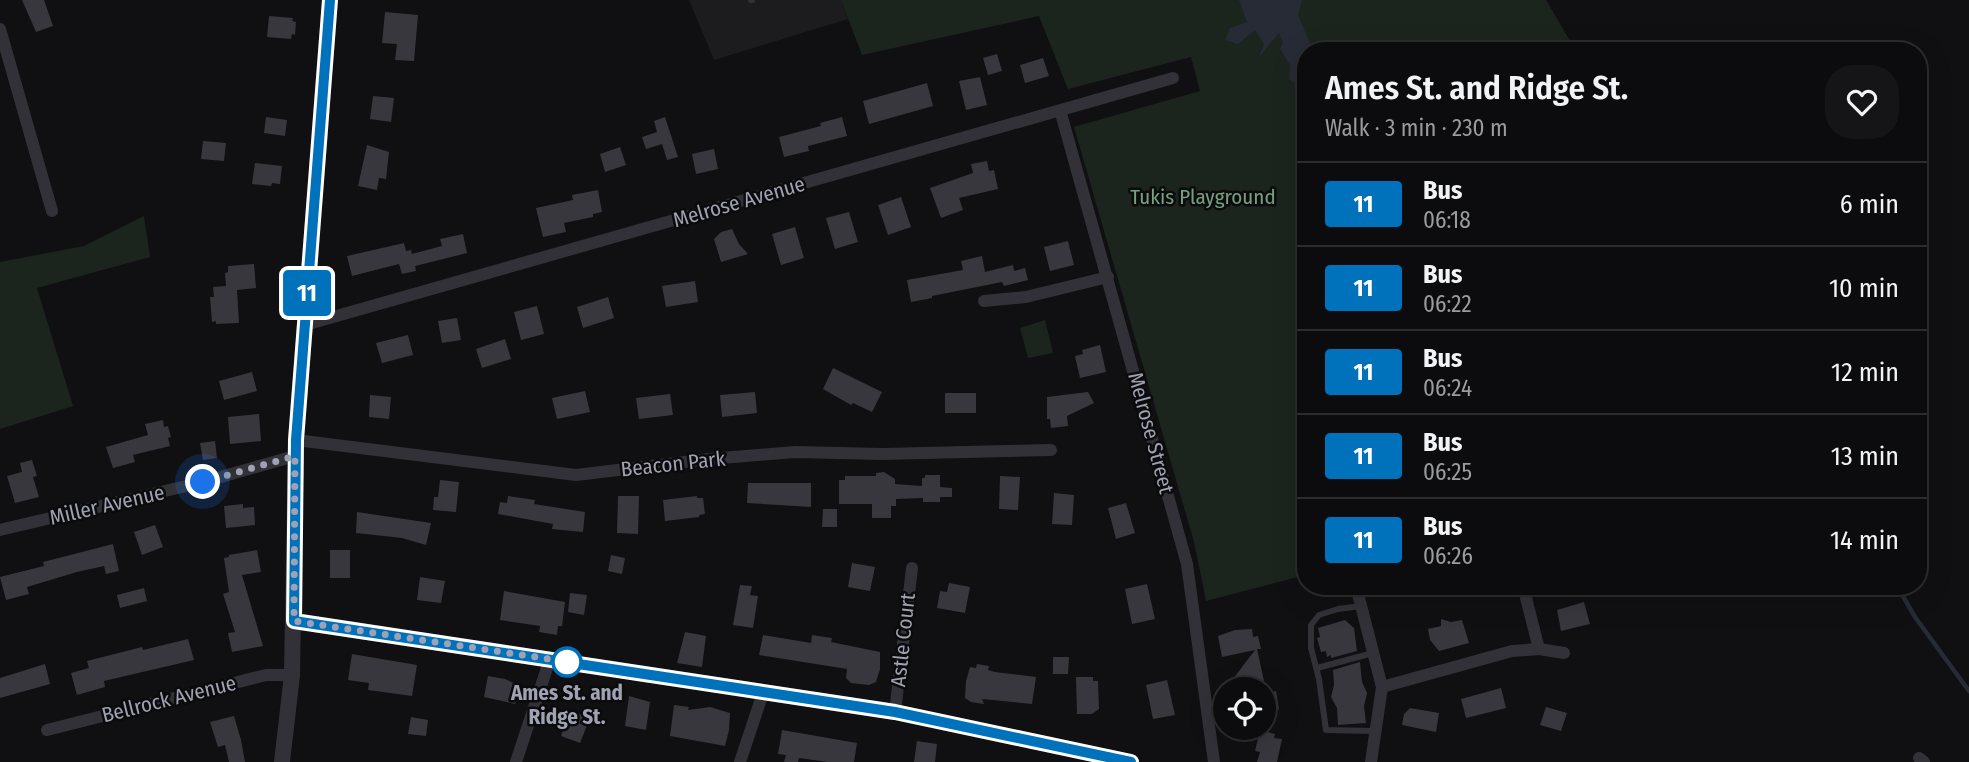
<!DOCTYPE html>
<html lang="en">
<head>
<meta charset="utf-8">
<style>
  :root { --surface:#0c0c0e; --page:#151517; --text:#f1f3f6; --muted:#9a9b9e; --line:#2c2c2e }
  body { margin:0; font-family:"Fira Sans Condensed",sans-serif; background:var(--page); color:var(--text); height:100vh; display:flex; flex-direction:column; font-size:26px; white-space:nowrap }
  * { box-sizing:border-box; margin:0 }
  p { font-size:23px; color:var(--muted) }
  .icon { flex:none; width:38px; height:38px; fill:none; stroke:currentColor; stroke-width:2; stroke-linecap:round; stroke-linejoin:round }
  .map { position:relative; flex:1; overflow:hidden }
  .drawer { position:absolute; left:1297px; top:42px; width:630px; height:553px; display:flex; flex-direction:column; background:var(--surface); border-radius:28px; box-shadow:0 7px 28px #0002,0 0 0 2px var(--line) }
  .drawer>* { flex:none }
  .badge { padding:0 14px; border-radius:5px; font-size:24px; line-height:46px }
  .controls { position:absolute; left:1213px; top:677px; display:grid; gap:14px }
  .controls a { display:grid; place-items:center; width:63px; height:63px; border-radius:50%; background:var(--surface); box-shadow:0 7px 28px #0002,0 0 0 2px var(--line); font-size:35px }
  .you { position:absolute; width:35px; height:35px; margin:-18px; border:5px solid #fff; border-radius:50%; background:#1a73e8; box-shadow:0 0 0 10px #1a73e833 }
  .map>.badge { position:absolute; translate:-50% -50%; box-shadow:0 0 0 4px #fff }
  .round { display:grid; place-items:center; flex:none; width:74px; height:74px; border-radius:28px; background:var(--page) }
  .overview { display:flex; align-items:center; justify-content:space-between; height:119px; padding:0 28px }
  h1 { font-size:33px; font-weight:600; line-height:52px }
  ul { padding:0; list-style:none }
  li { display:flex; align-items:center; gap:21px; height:84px; padding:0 28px; border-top:2px solid var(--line) }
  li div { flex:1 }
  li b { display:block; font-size:26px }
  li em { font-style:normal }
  li .badge { min-width:77px; font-weight:700; text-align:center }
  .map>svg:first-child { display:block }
  .built { fill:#1c1c1f }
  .green { fill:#1c241e }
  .water { fill:#262b36 }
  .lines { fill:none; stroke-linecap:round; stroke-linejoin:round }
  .stream { stroke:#262b36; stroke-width:4.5 }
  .building { fill:#37373d }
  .service { stroke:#313137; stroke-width:6 }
  .minor { stroke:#313137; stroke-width:12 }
  .tertiary { stroke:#313137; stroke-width:16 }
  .line-casing { stroke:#fff; stroke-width:16 }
  .line { stroke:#0072bc; stroke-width:10 }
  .walk { stroke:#a0a2b4; stroke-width:7; stroke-dasharray:0 12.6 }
  .stop-dot { fill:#fff; stroke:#0072bc; stroke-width:3.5 }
  .labels { text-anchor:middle; stroke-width:5; stroke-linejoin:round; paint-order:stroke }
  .park-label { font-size:21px; fill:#75a181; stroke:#0b0b0c }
  .street-label { font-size:21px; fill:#a0a2b4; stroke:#0b0b0c }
  .stop-label { font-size:21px; font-weight:bold; fill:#a0a2b4; stroke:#0b0b0c }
</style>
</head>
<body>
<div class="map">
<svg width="1969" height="762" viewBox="0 0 1969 762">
  <rect width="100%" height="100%" fill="#101012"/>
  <path class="built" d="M689,0H841L848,19L714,60Z"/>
  <path class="green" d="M841,0H1546L1576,51H1306L1305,575L1206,601L1194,542L1074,127L1200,91L1191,57L1068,89L1039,16L862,55Z
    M144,216L150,257L37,288L73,406L0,429V262L84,246Z
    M1045,320L1053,353L1028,358L1020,328Z"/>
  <path class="water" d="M1239,0H1302L1298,15L1313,51H1306L1305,89L1289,79L1290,65L1280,49L1283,42L1279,33L1259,57L1264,44L1255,30L1238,44L1225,40L1230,28L1247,22Z"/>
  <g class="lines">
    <path class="stream" d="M1897,586L1915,617L1969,691"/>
  </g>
  <path class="building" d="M22,0H44L53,26L36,32Z
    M385,12L418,15L414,61L395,60L397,44L382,43Z
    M269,16L293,18L292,21L296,22L295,35L292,34L291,39L267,37Z
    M997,54L1002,71L988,75L983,58Z
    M1043,58L1049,76L1025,83L1020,65Z
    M980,77L987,105L966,110L959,81Z
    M927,83L933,106L869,124L863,101Z
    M373,96L394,98L391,122L370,119Z
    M266,117L287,120L285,136L264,133Z
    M665,117L678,157L667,160L662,144L646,149L642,137L657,132L654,121Z
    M842,117L847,136L808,146L809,151L784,157L779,137L821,126L820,123Z
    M203,141L226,143L224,161L201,159Z
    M367,145L389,152L386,179L379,178L377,190L358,186Z
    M620,147L626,165L605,172L600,154Z
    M714,149L718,169L696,174L692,154Z
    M987,161L989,171L994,170L998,189L959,198L963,210L941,218L930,188L973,173L971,164Z
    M255,163L282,166L280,184L272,183L271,186L252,184Z
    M598,190L602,212L593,214V217L564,223L566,232L543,237L536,208L573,200L572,195Z
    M901,197L911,227L888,235L878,205Z
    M849,212L858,242L835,249L826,218Z
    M795,227L804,258L781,265L772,234Z
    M732,229L739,244L748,254L721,262L714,239L721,232Z
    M463,234L467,253L415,266L416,271L402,274L399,264L352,276L347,256L404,243L406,251L411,250L412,254L442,246L440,239Z
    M1068,241L1074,265L1050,271L1044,247Z
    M982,256L985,272L1013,265L1014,271L1025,268L1028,280L1004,286L1002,282L932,296V298L911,302L907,280L963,270L961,261Z
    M254,264L256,288L237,290L239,323L216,324V321L212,322L210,297H214L213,287L226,286L225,273L228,272V266Z
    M695,281L698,302L666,307L662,286Z
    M608,297L614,318L583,328L577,307Z
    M537,306L544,334L521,340L514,312Z
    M457,318L461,340L442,343L438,321Z
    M408,335L413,355L382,363L376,343Z
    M505,339L511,359L482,368L476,349Z
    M1100,345L1106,372L1080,378L1075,356L1083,354L1082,350Z
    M833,368L882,392L872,412L853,403L851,405L823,389Z
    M252,372L257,391L224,400L219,381Z
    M585,391L590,412L557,419L552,398Z
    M755,392L757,413L722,417L720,395Z
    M1088,392L1094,403L1067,416L1068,426L1051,428L1050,419H1047V397Z
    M945,393H976V413H945Z
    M670,394L673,415L639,419L636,398Z
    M370,395L391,397L389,419L369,417Z
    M259,414L261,441L230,444L228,417Z
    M163,420L164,427L168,426L171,437L168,438L170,446L133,455L135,462L113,468L106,447L148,435L145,424Z
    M215,441L217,458L203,460L200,443Z
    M32,460L37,476L33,477L39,497L15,503L7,476L22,472L20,463Z
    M884,472L895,479V484L922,486V478H925V475H940V487L952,488V497H940V502H923V498L896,499V506H891V518H872V504H839V480H845V476H876V473Z
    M1000,476L1020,477L1018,510L999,509Z
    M440,480L459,482L456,512L433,510L434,497H438Z
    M748,483H811V507L747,503Z
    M1054,493L1074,495L1072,525L1052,524Z
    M508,496L535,500L534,504L585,512L583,532L552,529L553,524L498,514L500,502L507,503Z
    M618,496H639L638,534L617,533Z
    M697,496V498H703L705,514L699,515V517L665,521L663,500Z
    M1126,503L1135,533L1116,539L1108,508Z
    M243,504V508L254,507L255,525L226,528L224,506Z
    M823,509H837V527H822Z
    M357,512L431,523L426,545L402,538L356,533Z
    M155,525L163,547L142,555L134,532Z
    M113,544L119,571L106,574L104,566L77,572L27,587L29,594L6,600L0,577L44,566L43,562Z
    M257,550L261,572L242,575L263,646L232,652L228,633L235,632L223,594L229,592L224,558L229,557V555Z
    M330,550H350V578H330Z
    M611,555L625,558L622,574L608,571Z
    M852,563L875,567L870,591L848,587Z
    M420,577L445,581L441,603L417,600Z
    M949,583L970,587L965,613L937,608L940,591L947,592Z
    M1147,584L1155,619L1132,624L1125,589Z
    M740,585L752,586L750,595L758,596L753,628L733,625Z
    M144,588L147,601L120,608L117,595Z
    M504,591L565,602L562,626H558L557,635L539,632L540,626L500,620Z
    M570,593L587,595L584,615L568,612Z
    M1584,602L1590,624L1561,631L1557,610Z
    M1441,619L1451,622L1462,620L1469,643L1439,651L1430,640L1428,629L1441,626Z
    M1345,620L1354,628L1357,651L1331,658V655L1327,657L1326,651L1321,652L1317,638L1320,637L1318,628Z
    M1252,629L1253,637L1258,636L1261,649H1257L1266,690H1229L1233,679L1255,650L1222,657L1218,636L1235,630Z
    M685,632L706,636L702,667L677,663Z
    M763,635L811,643L812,635L832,638L831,642L880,652V669L876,682L869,685L851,683L846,678L847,669L759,655Z
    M188,639L194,660L104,681L105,687L77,695L71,673L89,668L87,661L142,647L143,650Z
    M352,654L417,665L412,696L368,690L369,683L348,680Z
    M1053,657H1069L1068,674H1053Z
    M1360,662L1362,682L1367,693L1364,706L1366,723L1338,725L1337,708L1331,697L1334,685L1333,670Z
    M45,664L50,684L0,698V678Z
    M977,664L989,666L988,670L995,672L1036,677L1032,704L982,699L984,704L971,702L965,698L966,681L970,667L976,668Z
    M488,676L505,679L518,685L519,695L515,704L484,697Z
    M1076,677H1093V681H1098L1099,709L1092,714H1077Z
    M1167,680L1175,715L1153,719L1146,685Z
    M1501,688L1506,708L1466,718L1461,699Z
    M1276,691L1279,709L1264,722V694Z
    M629,696L650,702L646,730L625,726Z
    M674,705L689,707L688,710L710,707L730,713L729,730L725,746L670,736Z
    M1546,707L1567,713L1561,731L1540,725Z
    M1410,708L1439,713L1436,732L1402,725L1404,714Z
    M570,710L590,718L580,743L561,736Z
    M234,716L241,740L245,762H229L225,745L218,747L210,722Z
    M411,717L428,720L426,736L408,734Z
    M782,730L857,743L854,762H828L799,758L798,762H784L786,755L778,754Z
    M1260,730L1275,734L1274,738L1282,739L1277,762H1257L1260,752L1255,751Z
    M917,741L937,744L935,762H914Z"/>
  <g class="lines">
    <path class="service" d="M751,0H752
      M1361,606L1338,609L1319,615L1311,625V648L1319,679L1326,730L1375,731
      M1317,668L1373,653"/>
    <path class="minor" d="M0,29L52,211
      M1060,110L1187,564L1214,762
      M984,301L1026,297L1108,277
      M305,325L1173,78
      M296,440L576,475L709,459L795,452L882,454L1051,450
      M0,530L203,482L295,456
      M1356,586L1382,687L1371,762
      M1523,586L1539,649
      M1382,687L1512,651L1539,649L1564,653
      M895,712L912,568
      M47,730L266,675H292
      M1919,758L1924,762
      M516,762L550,659
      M740,762L763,693"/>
    <path class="tertiary" d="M294,621L895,712L1131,762
      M282,762L292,675L296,440L330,0"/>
  </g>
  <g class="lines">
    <defs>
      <path id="line" d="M330,0L296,440L294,621L895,712L1131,762"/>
    </defs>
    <use href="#line" class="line-casing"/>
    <use href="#line" class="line"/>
    <path class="walk" d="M203,482L295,456L294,621L576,663L567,662"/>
  </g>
  <circle class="stop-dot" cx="567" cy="662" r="14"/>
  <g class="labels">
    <g class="park-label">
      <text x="1203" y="204">Tukis Playground</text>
    </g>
    <g class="street-label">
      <text transform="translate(739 202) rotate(-16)" y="7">Melrose Avenue</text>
      <text transform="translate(1151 433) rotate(75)" y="7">Melrose Street</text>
      <text transform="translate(673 464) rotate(-6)" y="7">Beacon Park</text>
      <text transform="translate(107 505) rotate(-13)" y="7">Miller Avenue</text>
      <text transform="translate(903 640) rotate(-84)" y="7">Astle Court</text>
      <text transform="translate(169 699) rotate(-14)" y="7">Bellrock Avenue</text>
    </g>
    <g class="stop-label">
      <text x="567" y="700">Ames St. and<tspan x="567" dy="24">Ridge St.</tspan></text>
    </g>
  </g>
</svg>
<div class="controls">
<a><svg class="icon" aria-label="locate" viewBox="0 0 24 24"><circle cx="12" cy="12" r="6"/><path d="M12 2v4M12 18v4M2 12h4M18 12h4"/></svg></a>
</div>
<div class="you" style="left:203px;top:482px"></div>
<b class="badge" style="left:307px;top:293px;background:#0072bc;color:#fff">11</b>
<section class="drawer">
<div class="overview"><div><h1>Ames St. and Ridge St.</h1><p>Walk · 3 min · 230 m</p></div><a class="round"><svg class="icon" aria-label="heart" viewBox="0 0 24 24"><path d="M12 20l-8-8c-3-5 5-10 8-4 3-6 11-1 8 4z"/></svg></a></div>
<ul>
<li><span class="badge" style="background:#0072bc;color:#fff">11</span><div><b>Bus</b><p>06:18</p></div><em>6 min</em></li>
<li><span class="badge" style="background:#0072bc;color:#fff">11</span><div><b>Bus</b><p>06:22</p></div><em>10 min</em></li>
<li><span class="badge" style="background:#0072bc;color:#fff">11</span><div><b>Bus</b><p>06:24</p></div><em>12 min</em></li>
<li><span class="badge" style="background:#0072bc;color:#fff">11</span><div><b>Bus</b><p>06:25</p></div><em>13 min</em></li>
<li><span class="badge" style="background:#0072bc;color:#fff">11</span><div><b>Bus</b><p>06:26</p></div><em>14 min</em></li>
</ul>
</section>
</div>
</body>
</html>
